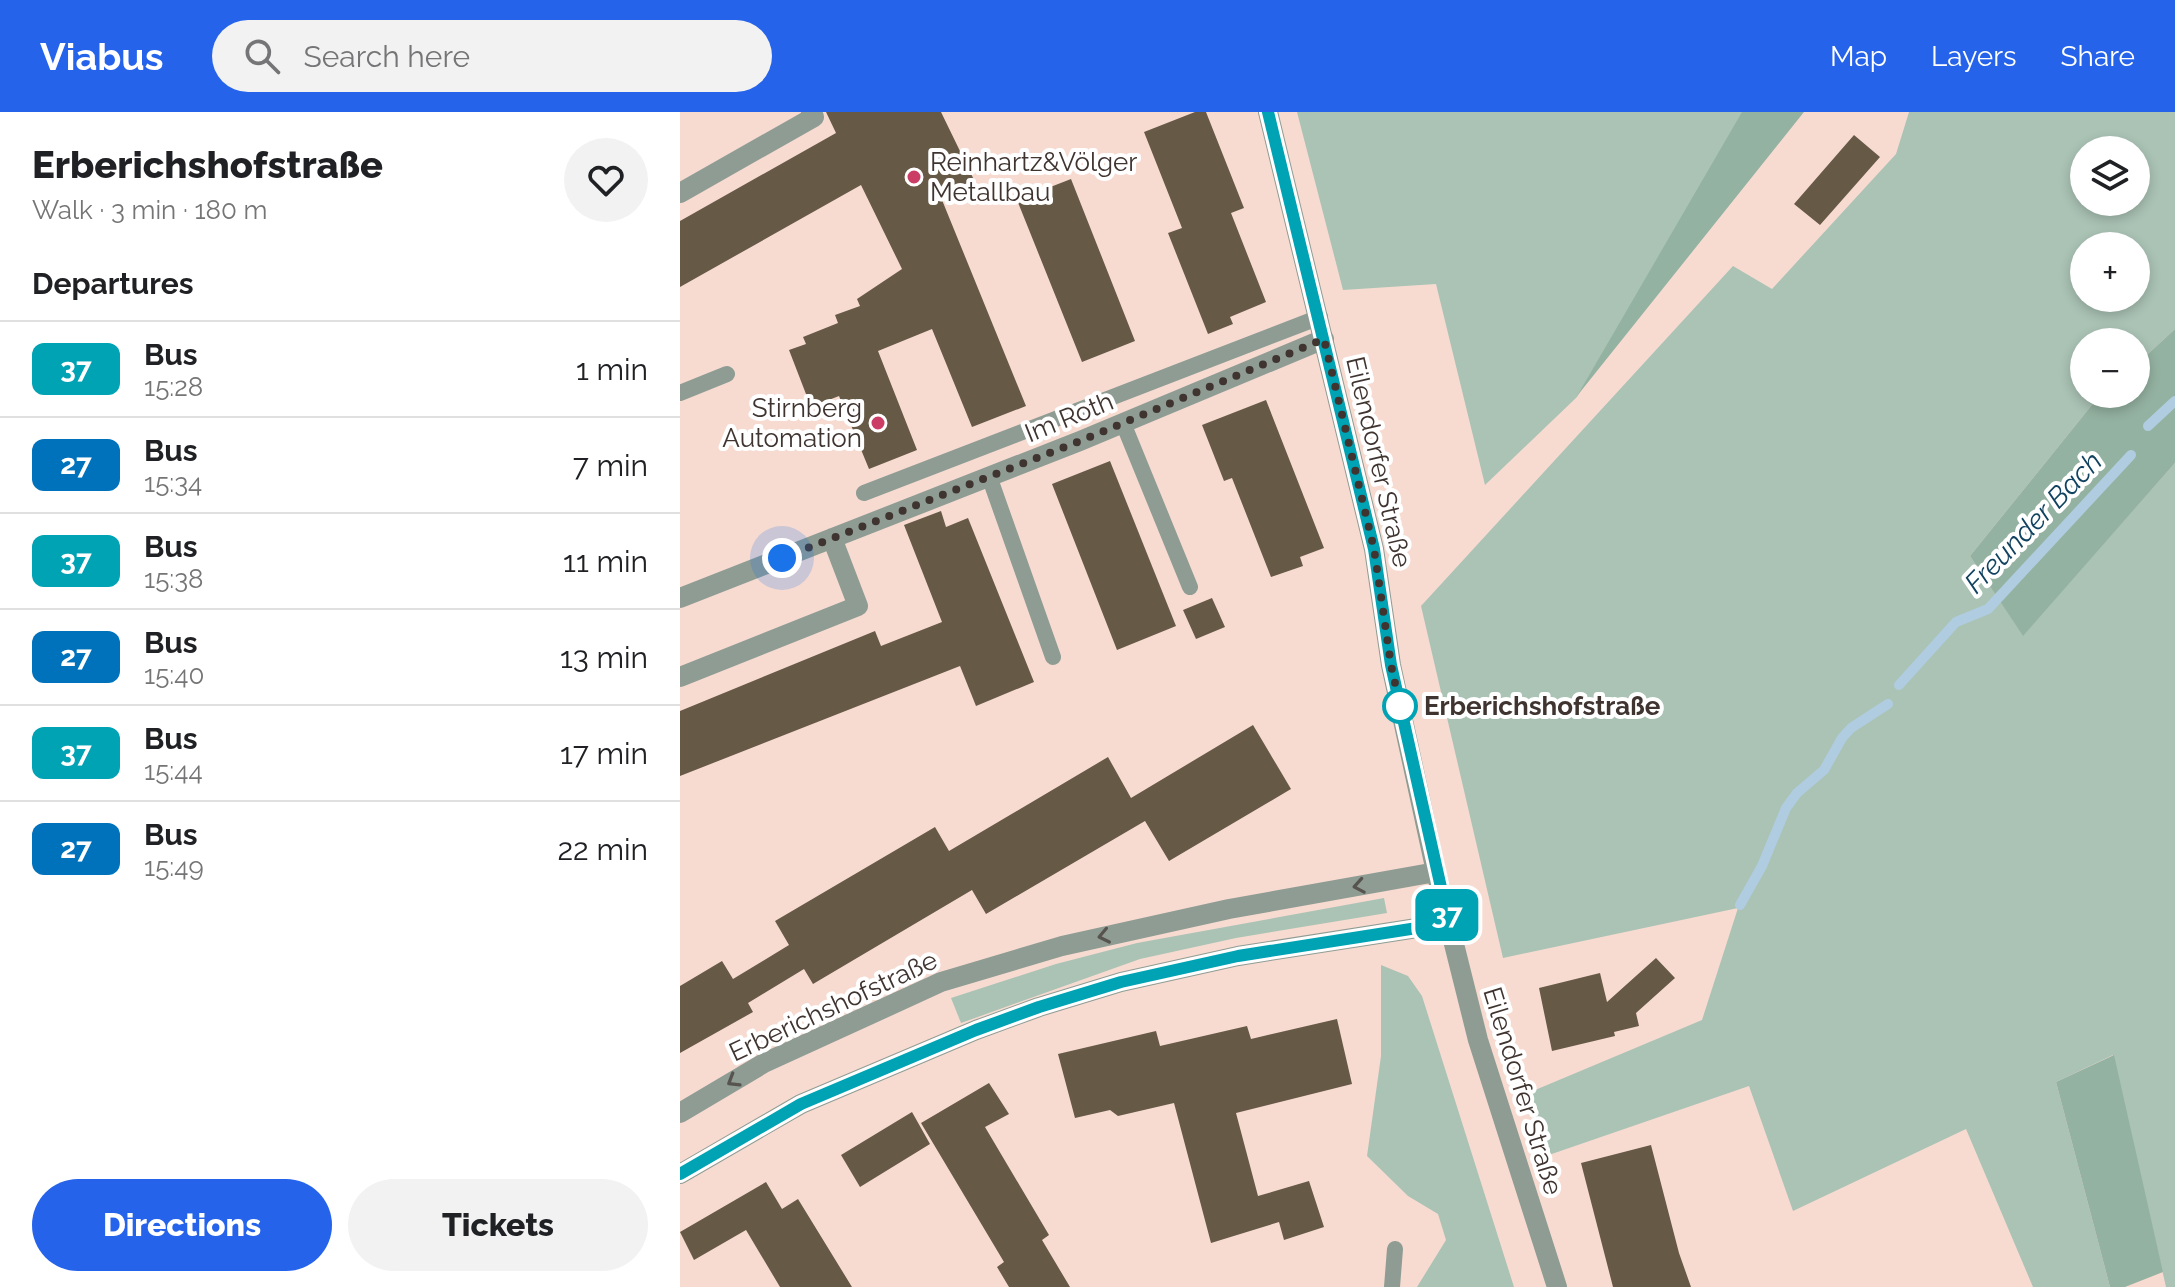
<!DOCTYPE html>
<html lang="en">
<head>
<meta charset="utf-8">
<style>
  :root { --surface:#fff; --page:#f2f2f2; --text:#202124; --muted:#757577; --line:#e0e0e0; --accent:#2563eb }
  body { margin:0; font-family:Raleway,sans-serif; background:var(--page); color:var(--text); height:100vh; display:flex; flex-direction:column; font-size:30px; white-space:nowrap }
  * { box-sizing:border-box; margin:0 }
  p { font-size:26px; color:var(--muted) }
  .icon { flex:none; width:44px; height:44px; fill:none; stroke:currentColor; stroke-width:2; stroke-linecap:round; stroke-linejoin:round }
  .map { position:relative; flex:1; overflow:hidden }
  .side { display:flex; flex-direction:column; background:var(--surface); width:680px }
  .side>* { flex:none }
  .badge { padding:0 16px; border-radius:12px; font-size:28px; line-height:52px }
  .tools { position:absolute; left:1390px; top:24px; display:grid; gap:16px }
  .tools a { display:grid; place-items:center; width:80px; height:80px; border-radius:50%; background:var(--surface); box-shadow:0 4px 12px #0003; font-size:40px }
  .you { position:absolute; width:40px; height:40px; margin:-20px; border:6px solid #fff; border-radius:50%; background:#1a73e8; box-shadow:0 0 0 12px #1a73e833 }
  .map>.badge { position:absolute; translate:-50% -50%; box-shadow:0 0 0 4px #fff }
  h2 { padding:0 32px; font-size:30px; line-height:72px }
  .round { display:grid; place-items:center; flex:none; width:84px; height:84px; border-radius:42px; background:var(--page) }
  .head { display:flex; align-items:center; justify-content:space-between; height:136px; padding:0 32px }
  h1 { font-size:38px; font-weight:800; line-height:60px }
  .action { display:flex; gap:16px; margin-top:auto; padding:16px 32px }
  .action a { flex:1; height:92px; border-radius:48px; background:var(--accent); color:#fff; font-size:32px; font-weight:800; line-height:92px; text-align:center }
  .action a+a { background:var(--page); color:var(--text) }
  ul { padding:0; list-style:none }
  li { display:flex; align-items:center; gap:24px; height:96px; padding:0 32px; border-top:2px solid var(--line) }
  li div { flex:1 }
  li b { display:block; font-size:30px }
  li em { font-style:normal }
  li .badge { min-width:88px; font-weight:700; text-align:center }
  header { display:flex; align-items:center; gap:48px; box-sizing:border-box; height:112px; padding:0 40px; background:var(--accent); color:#fff }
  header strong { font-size:38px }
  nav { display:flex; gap:44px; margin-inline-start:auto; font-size:28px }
  .search { width:560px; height:72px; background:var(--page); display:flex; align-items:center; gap:20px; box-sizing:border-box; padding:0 28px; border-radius:44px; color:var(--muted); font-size:30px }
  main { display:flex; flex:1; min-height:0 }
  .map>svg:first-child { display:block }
  .green { fill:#aac3b5; fill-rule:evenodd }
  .forest { fill:#94b2a1 }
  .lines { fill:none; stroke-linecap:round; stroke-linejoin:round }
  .stream { stroke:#b0cce0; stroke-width:10 }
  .building { fill:#665946 }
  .service { stroke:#8f9c93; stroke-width:16 }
  .minor { stroke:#8f9c93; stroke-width:20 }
  .tertiary { stroke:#8f9c93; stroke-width:20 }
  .oneway { stroke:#57534e }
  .line-casing { stroke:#fff; stroke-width:18 }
  .line { stroke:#00a3b4; stroke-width:12 }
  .walk { stroke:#3f3430; stroke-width:8; stroke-dasharray:0 14.4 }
  .poi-dot { fill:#cb3d64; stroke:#fff; stroke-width:3 }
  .stop-dot { fill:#fff; stroke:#00a3b4; stroke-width:4 }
  .labels { text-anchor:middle; stroke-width:8; stroke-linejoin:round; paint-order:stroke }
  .poi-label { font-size:26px; fill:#3f3430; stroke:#fff; text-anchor:start }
  .street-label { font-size:26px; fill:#3f3430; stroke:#fff }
  .stop-label { font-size:26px; font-weight:bold; fill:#3f3430; stroke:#fff; text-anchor:start }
  .water-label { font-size:28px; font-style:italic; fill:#114260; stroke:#fff }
</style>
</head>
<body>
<header>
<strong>Viabus</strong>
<div class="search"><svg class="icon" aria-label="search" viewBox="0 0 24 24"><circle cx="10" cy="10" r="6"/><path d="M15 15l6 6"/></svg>Search here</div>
<nav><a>Map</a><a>Layers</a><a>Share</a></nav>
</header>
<main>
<section class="side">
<div class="head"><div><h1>Erberichshofstraße</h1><p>Walk · 3 min · 180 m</p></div><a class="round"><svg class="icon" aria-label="heart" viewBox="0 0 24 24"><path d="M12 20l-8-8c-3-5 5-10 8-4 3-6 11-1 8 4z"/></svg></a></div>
<h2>Departures</h2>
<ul>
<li><span class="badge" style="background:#00a3b4;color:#fff">37</span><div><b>Bus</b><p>15:28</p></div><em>1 min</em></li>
<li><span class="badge" style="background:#0072bc;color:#fff">27</span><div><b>Bus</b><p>15:34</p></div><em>7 min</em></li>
<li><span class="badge" style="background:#00a3b4;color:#fff">37</span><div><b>Bus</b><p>15:38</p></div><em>11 min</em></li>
<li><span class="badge" style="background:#0072bc;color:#fff">27</span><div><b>Bus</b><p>15:40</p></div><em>13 min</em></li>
<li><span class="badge" style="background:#00a3b4;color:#fff">37</span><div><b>Bus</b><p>15:44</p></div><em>17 min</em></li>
<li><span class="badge" style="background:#0072bc;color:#fff">27</span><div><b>Bus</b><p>15:49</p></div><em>22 min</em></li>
</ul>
<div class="action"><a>Directions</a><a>Tickets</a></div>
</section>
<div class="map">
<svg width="1495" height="1175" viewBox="0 0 1495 1175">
  <rect width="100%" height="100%" fill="#f7dbd1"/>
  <path class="green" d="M617,0H1063L897,285L805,373L756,172L663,178Z
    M1229,0H1495V217L1456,253V230H1404V282H1424L1411,294L1290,444L1343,523L1495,351V1175H1486L1433,943L1376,970L1430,1175H1353L1286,1017L1113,1099L1069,974L863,1045L848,981L1022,908L1058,796L823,846L741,494L1053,154L1092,177L1216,42ZM1404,38H1456V90H1404ZM1404,134H1456V186H1404Z
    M704,786L707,801L556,826L460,847L281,911L271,886L376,852L457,831Z
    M701,853L728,864L742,884L834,1175H737L766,1128L758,1102L728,1084L687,1044L701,944Z"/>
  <path class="forest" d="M1063,0H1124L897,284L1062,0Z
    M1495,217V351L1343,524L1290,444L1411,294L1424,282H1456V253Z
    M1434,943L1483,1160L1445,1175H1430L1376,970Z"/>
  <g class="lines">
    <path class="stream" d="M1468,314L1495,289
      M1219,573L1276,510L1308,497L1451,343
      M1060,793L1082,754L1106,696L1117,681L1144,658L1162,626L1171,616L1208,592"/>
  </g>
  <path class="building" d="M146,0H261L296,72L262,88L346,294L292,315L252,217L198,239L237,338L189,357L159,284L131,295L109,238L126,232L123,225L158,211L155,203L180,194L177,187L222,157L181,73L0,175V109L156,21Z
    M515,0H526L564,96L551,101L586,190L550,205L553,212L528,222L488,121L502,116L464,20Z
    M1174,23L1200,45L1140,113L1114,92Z
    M391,67L455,229L402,250L337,88Z
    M586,288L644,436L620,445L623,454L591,465L552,366L544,369L522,313Z
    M430,349L496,514L437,538L372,372Z
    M261,399L266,415L288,406L354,570L296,594L280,554L0,664V599L195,519L201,534L262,510L224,413Z
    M532,486L545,515L516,527L503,498Z
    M573,613L611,677L489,749L465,709L306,802L292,778L133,872L124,857L68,891L73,900L0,941V874L42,849L53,867L109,833L95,809L255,715L269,739L428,645L451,686Z
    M976,846L995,866L956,901L959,914L934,920L935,924L872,939L859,876L920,861L927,890Z
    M657,907L672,972L556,1001L578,1084L629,1069L644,1115L604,1128L599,1110L531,1131L494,991L438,1004L430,998L395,1006L378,942L476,919L480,934L567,914L571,927Z
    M309,971L329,1002L305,1015L369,1123L362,1128L390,1175H329L317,1155L324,1150L241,1011Z
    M232,1000L250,1032L180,1075L161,1043Z
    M971,1033L999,1141L1011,1175H933L901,1051Z
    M86,1070L102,1097L118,1087L172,1175H100L66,1118L14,1148L0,1120Z"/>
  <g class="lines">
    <path class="service" d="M0,281L47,262
      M443,311L510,475
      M309,364L373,545
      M184,381L640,205
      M712,1175L715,1137"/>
    <path class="minor" d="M0,81L134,5L131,0
      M0,486L400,329L644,227
      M0,565L178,494L152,426
      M0,1001L84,951L261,870L382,834L549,797L756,760
      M0,1062L121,992L296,918L359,895L441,870L558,844L769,811"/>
    <path class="tertiary" d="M588,0L694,437L711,553L756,760L798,928L877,1175"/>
  </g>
  <defs><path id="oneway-chevron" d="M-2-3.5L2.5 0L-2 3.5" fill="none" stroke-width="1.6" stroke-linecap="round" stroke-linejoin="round" transform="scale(2)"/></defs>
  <g class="oneway">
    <use href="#oneway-chevron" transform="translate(679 774) rotate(170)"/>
    <use href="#oneway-chevron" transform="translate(424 824) rotate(168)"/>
    <use href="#oneway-chevron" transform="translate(53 969) rotate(149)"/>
  </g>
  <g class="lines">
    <defs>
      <path id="line" d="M0,1062L121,992L296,918L359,895L441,870L558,844L769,811L711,553L694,437L588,0"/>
    </defs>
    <use href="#line" class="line-casing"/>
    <use href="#line" class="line"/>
    <path class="walk" d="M102,446L400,329L644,227L694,437L711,553L720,594"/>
  </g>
  <g class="poi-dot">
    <circle cx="234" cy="65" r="8"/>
    <circle cx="198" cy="311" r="8"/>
  </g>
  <circle class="stop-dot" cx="720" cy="594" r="16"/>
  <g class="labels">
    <g class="poi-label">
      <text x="250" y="59">Reinhartz&amp;Völger<tspan x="250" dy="30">Metallbau</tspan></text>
      <text x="182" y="305" text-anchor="end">Stirnberg<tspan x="182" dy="30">Automation</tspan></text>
    </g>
    <g class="street-label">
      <text transform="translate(389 305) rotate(-22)" y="9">Im Roth</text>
      <text transform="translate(699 350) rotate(77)" y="9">Eilendorfer Straße</text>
      <text transform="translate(153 894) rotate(-25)" y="9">Erberichshofstraße</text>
      <text transform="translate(843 979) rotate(73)" y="9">Eilendorfer Straße</text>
    </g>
    <g class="stop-label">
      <text x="744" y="603">Erberichshofstraße</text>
    </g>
    <g class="water-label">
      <text transform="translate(1353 410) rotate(-46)" y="10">Freunder Bach</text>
    </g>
  </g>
</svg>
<div class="tools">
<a><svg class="icon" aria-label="layers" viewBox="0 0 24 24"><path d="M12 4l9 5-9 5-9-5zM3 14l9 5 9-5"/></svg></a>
<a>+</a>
<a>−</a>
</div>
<div class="you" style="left:102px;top:446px"></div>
<b class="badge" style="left:767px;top:803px;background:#00a3b4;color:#fff">37</b>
</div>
</main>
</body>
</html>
